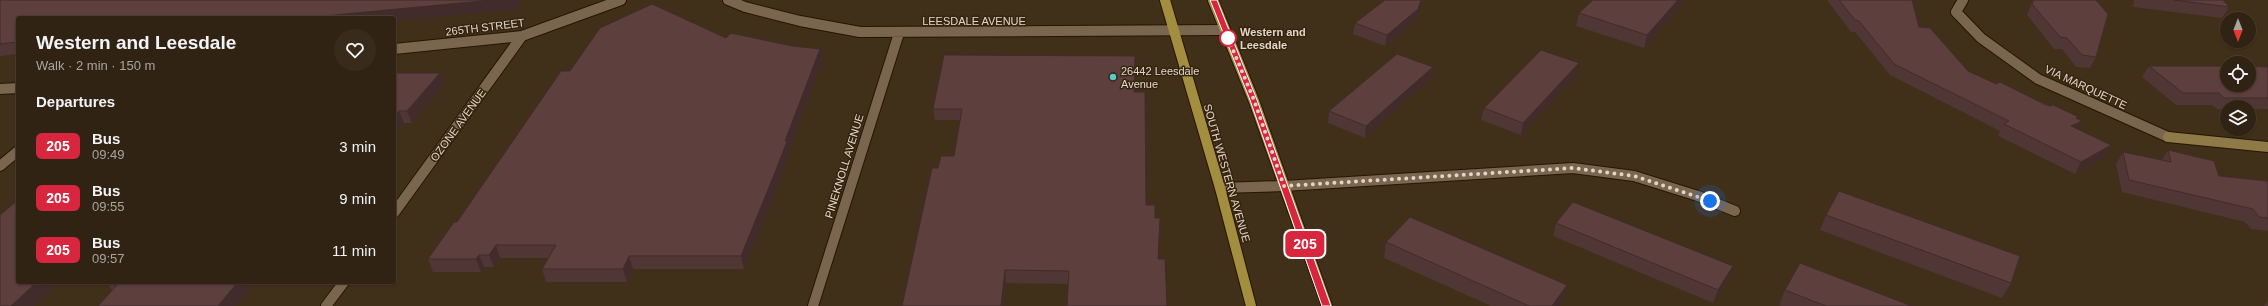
<!DOCTYPE html>
<html lang="en">
<head>
<meta charset="utf-8">
<style>
  :root { --surface:#302313; --page:#382b1c; --text:#f1f3f6; --muted:#a8a4a0; --line:#4b4033 }
  body { margin:0; font-family:Helvetica,sans-serif; background:var(--page); color:var(--text); height:100vh; display:flex; flex-direction:column; font-size:15px; white-space:nowrap }
  * { box-sizing:border-box; margin:0 }
  p { font-size:13px; color:var(--muted) }
  .icon { flex:none; width:22px; height:22px; fill:none; stroke:currentColor; stroke-width:2; stroke-linecap:round; stroke-linejoin:round }
  .map { position:relative; flex:1; overflow:hidden }
  .side { position:absolute; left:16px; top:16px; width:380px; height:268px; display:flex; flex-direction:column; background:var(--surface); border-radius:4px; box-shadow:0 1px 3px #0004,0 0 0 1px var(--line) }
  .side>* { flex:none }
  .badge { padding:0 8px; border-radius:6px; font-size:14px; line-height:26px }
  .needle { width:26px; rotate:180deg }
  .controls { position:absolute; left:2220px; top:12px; display:grid; gap:8px }
  .controls a { display:grid; place-items:center; width:36px; height:36px; border-radius:50%; background:var(--surface); box-shadow:0 1px 3px #0004,0 0 0 1px var(--line); font-size:20px }
  .you { position:absolute; width:20px; height:20px; margin:-10px; border:3px solid #fff; border-radius:50%; background:#1a73e8; box-shadow:0 0 0 6px #1a73e833 }
  .map>.badge { position:absolute; translate:-50% -50%; box-shadow:0 0 0 2px #fff }
  h2 { padding:0 20px; font-size:15px; line-height:36px }
  .round { display:grid; place-items:center; flex:none; width:42px; height:42px; border-radius:21px; background:var(--page) }
  .head { display:flex; align-items:center; justify-content:space-between; height:68px; padding:0 20px }
  h1 { font-size:19px; font-weight:600; line-height:30px }
  ul { padding:0; list-style:none }
  li { display:flex; align-items:center; gap:12px; height:52px; padding:0 20px }
  li div { flex:1 }
  li b { display:block; font-size:15px }
  li em { font-style:normal }
  li .badge { min-width:44px; font-weight:700; text-align:center }
  .map>svg:first-child { display:block }
  .lines { fill:none; stroke-linecap:round; stroke-linejoin:round }
  .lane-casing { stroke:#261602; stroke-width:12 }
  .street-casing { stroke:#261602; stroke-width:12 }
  .secondary-casing { stroke:#261602; stroke-width:12 }
  .primary-casing { stroke:#261602; stroke-width:12 }
  .lane { stroke:#7a664f; stroke-width:10 }
  .street { stroke:#7a664f; stroke-width:10 }
  .secondary { stroke:#8e7a47; stroke-width:10 }
  .primary { stroke:#a38d3e; stroke-width:10 }
  .wall { fill:#503634 }
  .shaded-wall { fill:#412c2b }
  .building { fill:#5d3f3d; stroke:#412c2b }
  .line { fill:#d7263d; stroke:#fff }
  .walk { stroke:#e0d5c8; stroke-width:4; stroke-dasharray:0 7.2 }
  .stop-dot { fill:#fff; stroke:#d7263d; stroke-width:2 }
  .poi-dot { fill:#55cec5; stroke:#35250f; stroke-width:1.5 }
  .labels { text-anchor:middle; stroke-width:3; stroke-linejoin:round; paint-order:stroke }
  .street-label { font-size:11px; fill:#e0d5c8; stroke:#35250f }
  .stop-label { font-size:11px; font-weight:bold; fill:#e0d5c8; stroke:#35250f; text-anchor:start }
  .poi-label { font-size:11px; fill:#e0d5c8; stroke:#35250f; text-anchor:start }
</style>
</head>
<body>
<div class="map">
<svg width="2268" height="306" viewBox="0 0 2268 306">
  <rect width="100%" height="100%" fill="#402f19"/>
  <g class="lines">
    <defs>
      <path id="lane" d="M1220,188L1284,186L1573,168L1634,176L1698,196L1735,211"/>
      <path id="street" d="M728,0L745,7L800,21L860,32L1224,30
        M1963,0L1956,12L1981,38L2038,79L2168,137
        M394,49L522,36L621,0
        M0,89L18,88
        M0,166L18,151
        M394,213L522,36
        M326,306L344,282
        M813,306L899,33"/>
      <path id="secondary" d="M2168,137L2268,147"/>
      <path id="primary" d="M1165,0L1220,188L1251,306
        M1213,0L1254,101L1327,306"/>
    </defs>
    <use href="#lane" class="lane-casing"/>
    <use href="#street" class="street-casing"/>
    <use href="#secondary" class="secondary-casing"/>
    <use href="#primary" class="primary-casing"/>
    <use href="#lane" class="lane"/>
    <use href="#street" class="street"/>
    <use href="#secondary" class="secondary"/>
    <use href="#primary" class="primary"/>
  </g>
  <path class="wall" d="M0,0H519L520,9L18,18V54L0,56Z
    M1593,0H1685L1644,48L1576,26L1579,13Z
    M1827,0H1912L1919,27L1968,71L1996,84L2079,117L2078,119L2077,129L2111,145L2104,157L2075,174L1998,136L2000,131L1890,75L1855,32H1851Z
    M2033,0H2096V57L2090,68L2076,67L2062,49H2054L2027,15Z
    M2134,0H2223L2229,7L2222,18L2133,7Z
    M1416,20L1385,46L1353,34L1355,23Z
    M726,38L820,49L822,61L789,149V153L779,182L744,269H633L627,282H546L542,269L548,258H500L494,267H484L481,272H433L428,259L457,222L570,71Z
    M1135,56L1068,284L1006,283L1003,306H902L938,168L954,156L960,120H935L933,109Z
    M2149,66L2268,67V109H2249V107H2227V109H2217L2212,105H2176L2142,77Z
    M394,73H440L444,84L412,123H404L394,135Z
    M1576,75L1521,135L1481,120L1484,108Z
    M1431,78L1365,138L1328,123L1329,111Z
    M2168,150L2219,176L2268,181V231L2251,229L2245,222L2122,192L2116,164L2123,152L2162,160Z
    M1826,215L2011,283L2002,298L1820,230Z
    M1556,223L1728,279L1713,303L1553,236Z
    M1386,242L1567,285L1563,300L1559,306H1491L1384,258Z
    M255,282L112,290L108,284Z
    M1785,290L1912,306H1781L1779,305Z
    M2268,300V306H2264Z"/>
  <path class="shaded-wall" d="M492,0H519L520,9L394,21V18H303Z
    M1421,0H1423L1416,20L1385,46L1387,35Z
    M1678,0H1685L1644,48L1647,35Z
    M820,49L822,61L789,149V153L779,182L744,269L741,256Z
    M1579,63L1576,75L1521,135L1523,123Z
    M1433,67L1431,78L1365,138L1366,126Z
    M440,73L444,84L412,123L407,111Z
    M399,111L404,123L394,135V117Z
    M2079,117L2075,125L2082,121L2075,132L2065,138L2076,118Z
    M2111,145L2104,157L2075,174L2081,162Z
    M496,245L500,258L494,267L489,255Z
    M479,255L484,267L481,272L476,259Z
    M629,256L633,269L627,282L623,269Z
    M1733,266L1728,279L1713,303L1718,290Z
    M1005,270L1006,283L1003,306H1001Z
    M37,282H58L34,306H11Z
    M238,282H255L236,306H218Z
    M1567,285L1563,300L1559,306H1552Z"/>
  <path class="building" d="M0,0H492L303,18H18V42L0,44Z
    M1385,0H1421L1418,9L1387,35L1355,23Z
    M1593,0H1678L1647,35L1579,13Z
    M1839,0H1912L1919,27L1930,28L1968,71L1996,84L2000,82L2044,104L2050,106L2053,105L2079,117L2076,118L2082,121L2071,126L2111,145L2081,162L2004,124L2009,121L1894,64L1859,21L1855,20Z
    M2034,0H2096L2108,14L2096,57L2082,55L2067,38L2060,37L2032,4Z
    M2174,0H2223L2229,7Z
    M652,4L726,38L731,33L792,46L820,49L785,141H787L776,170L741,256H629L623,269H542L556,245H496L489,255H479L476,259H428L454,222H457L561,71H570L600,28Z
    M1541,50L1579,63L1523,123L1484,108Z
    M1397,54L1433,67L1366,126L1329,111Z
    M944,55L1135,56L1134,92H1145L1146,205H1155V218H1160L1158,259H1165L1167,306H1067L1069,271L1005,270L1001,306H902L932,168H938L941,156H954L962,109H933Z
    M2149,66H2227V85H2249V66L2268,67V98H2224L2219,93H2183Z
    M394,73H440L407,111H399L394,117Z
    M2168,150L2214,161L2219,176L2268,181V218L2259,217L2253,209L2129,180L2123,152L2171,162Z
    M1839,191L2020,256L2011,283L1826,215Z
    M18,200V282H37L11,306H0V215Z
    M1573,202L1733,266L1718,290L1556,223Z
    M1410,217L1567,285L1552,306H1529L1386,242Z
    M1800,263L1912,306H1826L1785,290Z
    M110,282H238L218,306H98L118,284H108Z"/>
  <path class="line" d="M1210,0H1217L1257,100L1331,306H1322L1250,100Z"/>
  <g class="lines">
    <path class="walk" d="M1228,38L1254,100L1284,186L1573,168L1634,176L1710,201"/>
  </g>
  <circle class="stop-dot" cx="1228" cy="38" r="8"/>
  <circle class="poi-dot" cx="1113" cy="77" r="4"/>
  <g class="labels">
    <g class="street-label">
      <text x="974" y="25">LEESDALE AVENUE</text>
      <text transform="translate(485 27) rotate(-7)" y="4">265TH STREET</text>
      <text transform="translate(2086 87) rotate(25)" y="4">VIA MARQUETTE</text>
      <text transform="translate(458 125) rotate(-54)" y="4">OZONE AVENUE</text>
      <text transform="translate(844 166) rotate(-73)" y="4">PINEKNOLL AVENUE</text>
      <text transform="translate(1227 173) rotate(74)" y="4">SOUTH WESTERN AVENUE</text>
    </g>
    <g class="stop-label">
      <text x="1240" y="36">Western and<tspan x="1240" dy="13">Leesdale</tspan></text>
    </g>
    <g class="poi-label">
      <text x="1121" y="75">26442 Leesdale<tspan x="1121" dy="13">Avenue</tspan></text>
    </g>
  </g>
</svg>
<div class="controls">
<a><svg class="needle" viewBox="-14 -14 28 28"><path d="M0-13l5 13h-10z" fill="#e53935"/><path d="M0 13l5-13h-10z" fill="#a8a4a0"/></svg></a>
<a><svg class="icon" aria-label="locate" viewBox="0 0 24 24"><circle cx="12" cy="12" r="6"/><path d="M12 2v4M12 18v4M2 12h4M18 12h4"/></svg></a>
<a><svg class="icon" aria-label="layers" viewBox="0 0 24 24"><path d="M12 4l9 5-9 5-9-5zM3 14l9 5 9-5"/></svg></a>
</div>
<div class="you" style="left:1710px;top:201px"></div>
<b class="badge" style="left:1305px;top:244px;background:#d7263d;color:#fff">205</b>
<section class="side">
<div class="head"><div><h1>Western and Leesdale</h1><p>Walk · 2 min · 150 m</p></div><a class="round"><svg class="icon" aria-label="heart" viewBox="0 0 24 24"><path d="M12 20l-8-8c-3-5 5-10 8-4 3-6 11-1 8 4z"/></svg></a></div>
<h2>Departures</h2>
<ul>
<li><span class="badge" style="background:#d7263d;color:#fff">205</span><div><b>Bus</b><p>09:49</p></div><em>3 min</em></li>
<li><span class="badge" style="background:#d7263d;color:#fff">205</span><div><b>Bus</b><p>09:55</p></div><em>9 min</em></li>
<li><span class="badge" style="background:#d7263d;color:#fff">205</span><div><b>Bus</b><p>09:57</p></div><em>11 min</em></li>
</ul>
</section>
</div>
</body>
</html>
